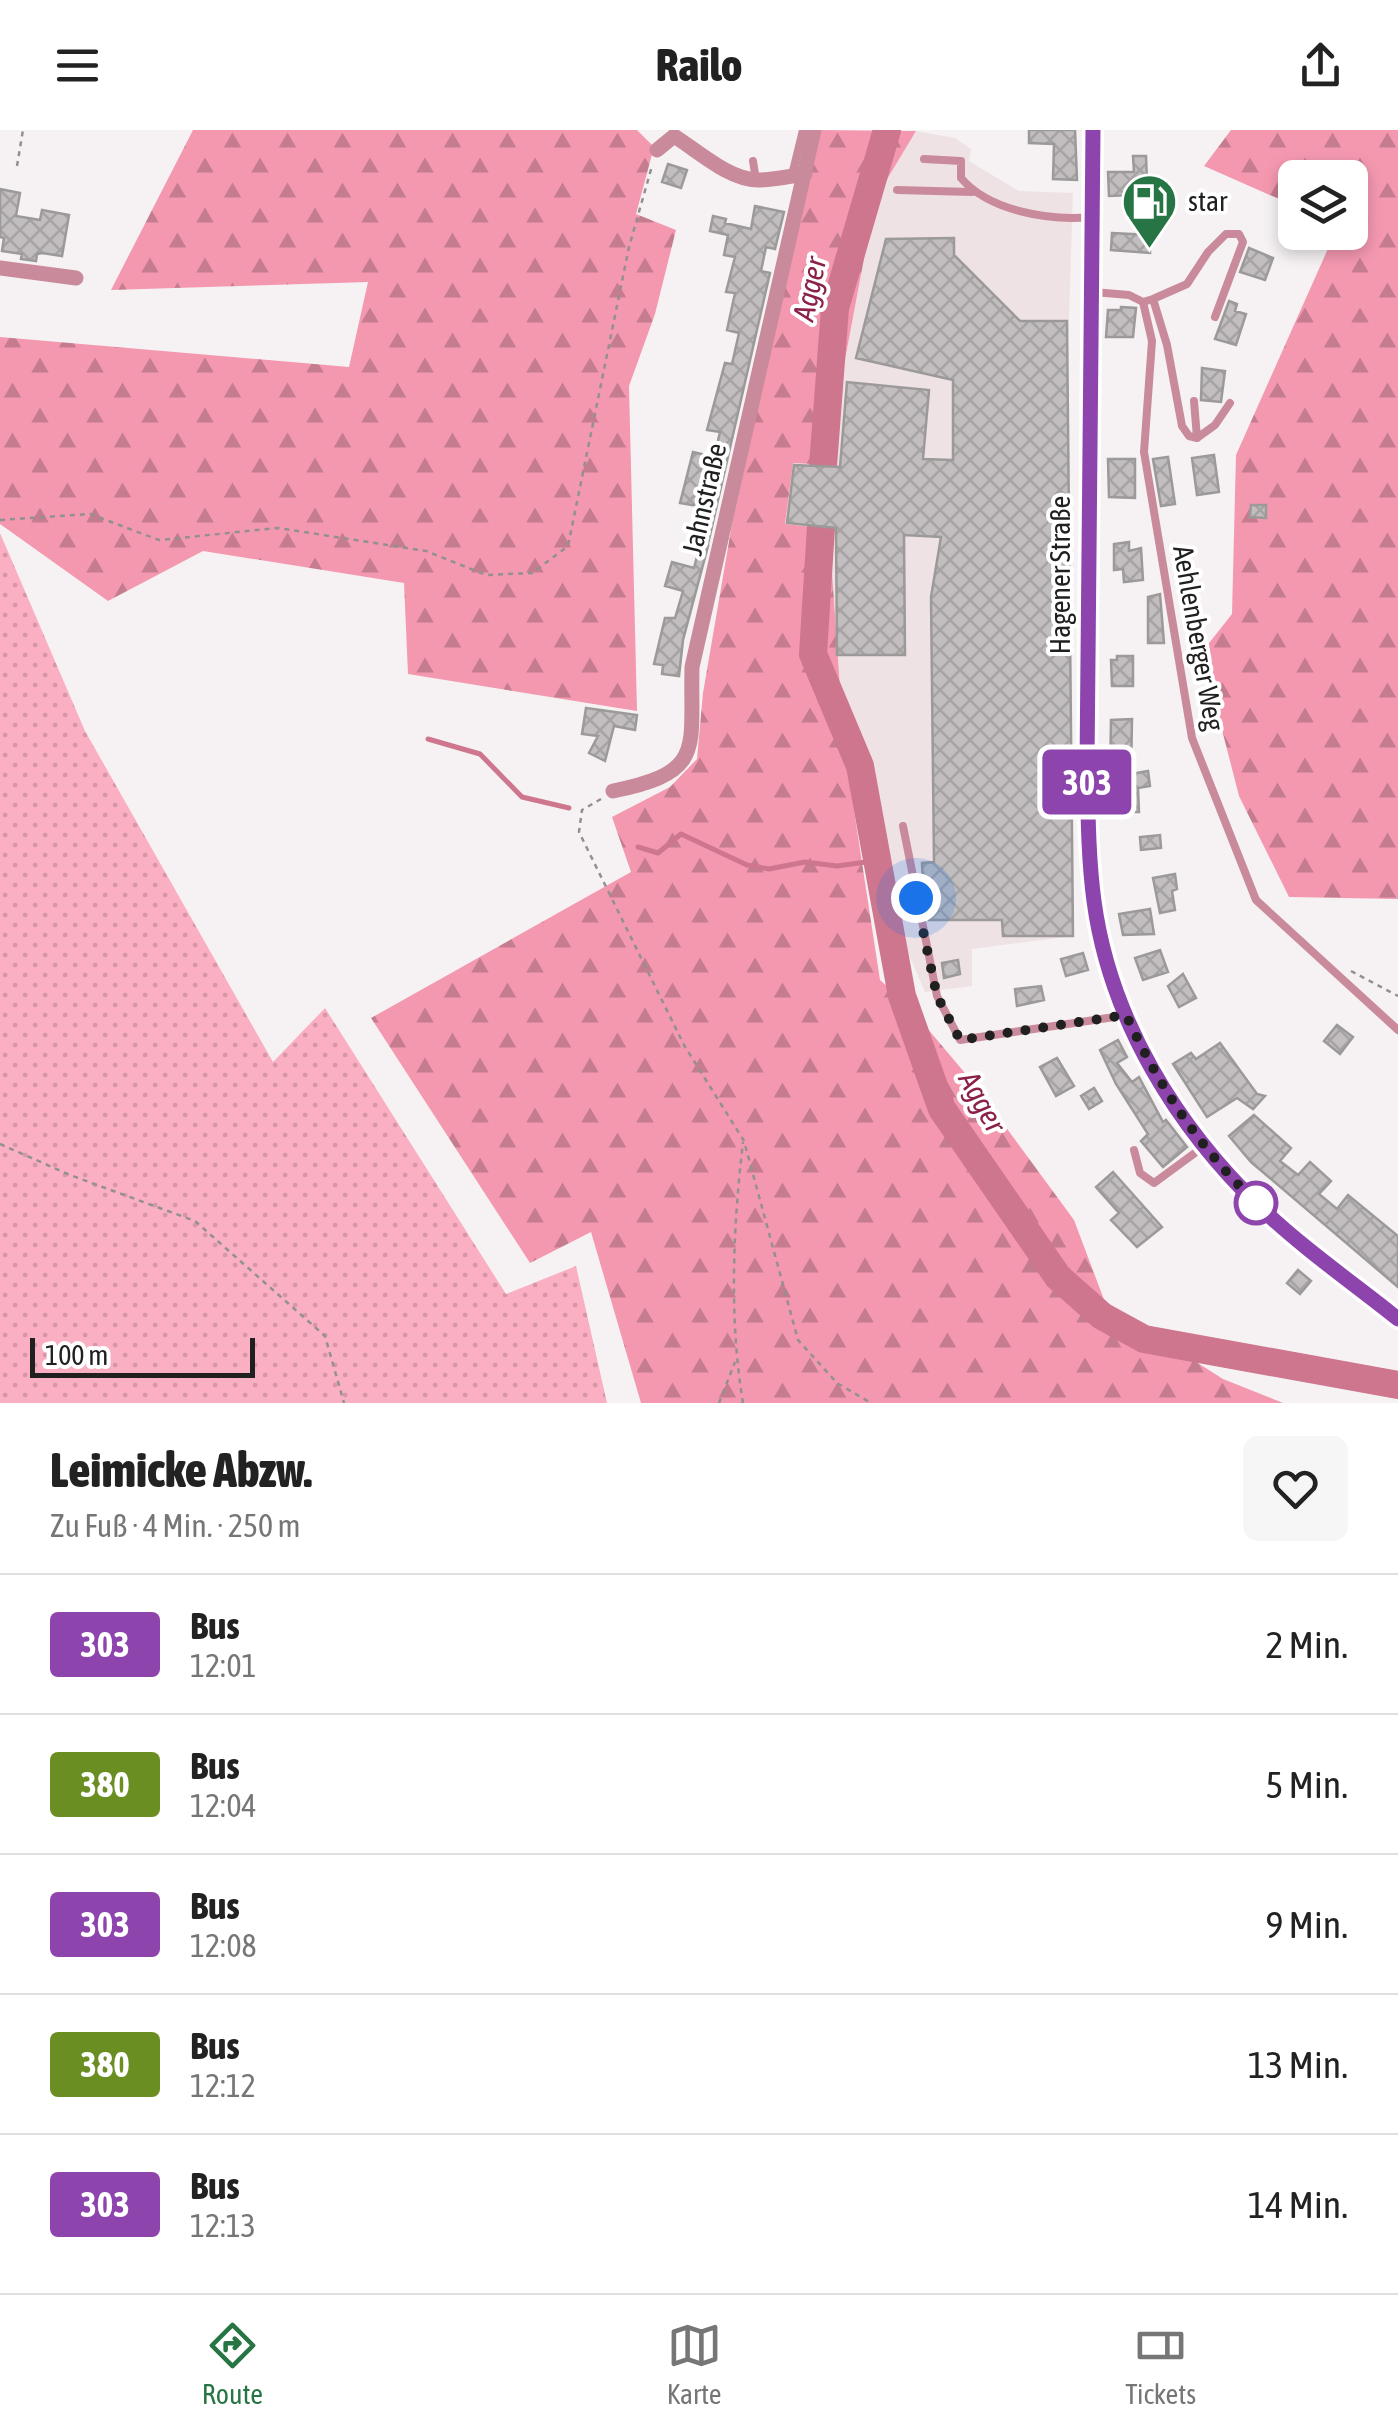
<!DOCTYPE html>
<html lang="de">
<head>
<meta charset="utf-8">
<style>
  :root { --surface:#fff; --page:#f6f6f6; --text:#222; --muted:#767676; --line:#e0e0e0; --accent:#277544 }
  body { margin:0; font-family:"Asap Condensed",sans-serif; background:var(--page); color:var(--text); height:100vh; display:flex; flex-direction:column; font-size:38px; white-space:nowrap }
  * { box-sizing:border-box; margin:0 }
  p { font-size:32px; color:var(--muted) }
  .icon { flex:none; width:55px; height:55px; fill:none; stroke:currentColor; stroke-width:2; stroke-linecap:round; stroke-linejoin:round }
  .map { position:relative; height:1273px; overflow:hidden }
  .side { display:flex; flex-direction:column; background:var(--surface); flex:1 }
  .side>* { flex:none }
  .badge { padding:0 20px; border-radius:8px; font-size:35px; line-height:65px }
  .tools { position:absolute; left:1278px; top:30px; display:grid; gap:20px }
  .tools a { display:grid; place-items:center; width:90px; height:90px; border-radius:15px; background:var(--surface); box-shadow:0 5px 15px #0003; font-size:50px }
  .scale { position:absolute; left:30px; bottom:25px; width:225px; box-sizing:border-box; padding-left:10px; border:5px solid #212020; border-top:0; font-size:28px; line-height:35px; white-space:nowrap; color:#212020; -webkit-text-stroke:8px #fff; paint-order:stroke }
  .you { position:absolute; width:50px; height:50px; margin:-25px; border:8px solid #fff; border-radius:50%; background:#1a73e8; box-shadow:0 0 0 15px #1a73e833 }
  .map>.badge { position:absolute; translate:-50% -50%; box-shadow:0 0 0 5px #fff }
  .round { display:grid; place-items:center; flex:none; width:105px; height:105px; border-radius:15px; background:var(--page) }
  .headline { display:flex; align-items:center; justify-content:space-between; height:170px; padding:0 50px }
  h1 { font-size:48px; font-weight:800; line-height:75px }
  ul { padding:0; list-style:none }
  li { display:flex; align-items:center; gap:30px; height:140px; padding:0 50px; border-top:2px solid var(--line) }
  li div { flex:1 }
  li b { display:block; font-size:38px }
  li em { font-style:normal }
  li .badge { min-width:110px; font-weight:700; text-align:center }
  header { display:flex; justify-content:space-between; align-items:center; height:130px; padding:0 50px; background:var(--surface); font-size:45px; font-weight:800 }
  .menu { display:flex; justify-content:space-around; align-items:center; height:140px; border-top:2px solid var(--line); background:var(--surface); font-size:28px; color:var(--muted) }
  .menu a { display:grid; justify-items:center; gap:5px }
  .menu .current { color:var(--accent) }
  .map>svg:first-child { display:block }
  .built { fill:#efe2e5 }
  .grass { fill:url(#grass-dots) }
  .forest { fill:url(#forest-firs) }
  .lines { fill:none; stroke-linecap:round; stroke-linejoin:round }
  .stream { stroke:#ce768e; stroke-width:5 }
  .river { stroke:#ce768e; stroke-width:28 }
  .building { fill:url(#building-cross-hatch); stroke:#9c9999; stroke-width:2.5 }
  .path { stroke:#929090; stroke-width:2.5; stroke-dasharray:5 5; stroke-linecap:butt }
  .service { stroke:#c98b9b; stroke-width:8 }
  .minor { stroke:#c98b9b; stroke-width:15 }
  .secondary { stroke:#af5771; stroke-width:20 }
  .line-casing { stroke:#fff; stroke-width:22 }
  .line { stroke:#8e44ad; stroke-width:15 }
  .walk { stroke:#212020; stroke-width:10; stroke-dasharray:0 18 }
  .stop-dot { fill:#fff; stroke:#8e44ad; stroke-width:5 }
  .labels { text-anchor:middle; stroke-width:8; stroke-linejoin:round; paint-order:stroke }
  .poi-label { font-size:28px; fill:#212020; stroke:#fff; text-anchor:start }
  .street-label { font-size:28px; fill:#212020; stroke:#fff }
  .water-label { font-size:30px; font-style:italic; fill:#8b2149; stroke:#fff }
</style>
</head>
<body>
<header><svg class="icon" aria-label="menu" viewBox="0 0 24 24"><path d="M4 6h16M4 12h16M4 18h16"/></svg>Railo<svg class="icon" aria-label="share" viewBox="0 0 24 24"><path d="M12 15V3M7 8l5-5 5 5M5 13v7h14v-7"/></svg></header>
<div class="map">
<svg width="1398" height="1273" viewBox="0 0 1398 1273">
  <defs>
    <pattern id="grass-dots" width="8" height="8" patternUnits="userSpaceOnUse" patternTransform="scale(2.5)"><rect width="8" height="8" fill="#faafc2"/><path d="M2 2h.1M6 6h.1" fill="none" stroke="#d696a6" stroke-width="1.8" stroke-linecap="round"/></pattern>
    <pattern id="forest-firs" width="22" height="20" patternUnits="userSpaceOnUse" patternTransform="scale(2.5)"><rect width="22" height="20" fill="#f498b0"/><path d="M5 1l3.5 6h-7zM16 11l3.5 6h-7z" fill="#c57c8f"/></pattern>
    <pattern id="building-cross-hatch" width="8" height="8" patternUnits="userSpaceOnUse" patternTransform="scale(2.5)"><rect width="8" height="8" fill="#c2bebf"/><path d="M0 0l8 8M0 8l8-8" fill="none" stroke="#a6a3a4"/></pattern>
  </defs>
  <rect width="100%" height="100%" fill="#f6f2f3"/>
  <path class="built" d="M916,1L955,8L971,19L969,31L1019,61L1073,63L1067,249L1073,806L972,819V856L925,862L893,788L844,615L829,400L785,395L792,333L832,334L844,235L870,97L886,51Z"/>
  <path class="grass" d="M0,403L85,601L273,932L325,878L506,1164L576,1136L607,1273H0Z"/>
  <path class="forest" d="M193,0H637L654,17L636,84L676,100L655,184L629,256L637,581L408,544L404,453L203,421L108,471L0,394V207L349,237L368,152L111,160Z
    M820,0L916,1L886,51L870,97L844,235L832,335L793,333L785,394L829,399L844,615L880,850L906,873L975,955L1074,1090L1106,1175L1223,1249L1283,1273H641L591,1102L530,1133L371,888L631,742L612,687L670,657L697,629L703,563L732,394Z
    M1231,0H1398V769L1289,767L1239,666L1202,522L1232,484L1236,325L1335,103L1350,102V48H1295V76L1204,36Z"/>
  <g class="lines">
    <path class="stream" d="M428,609L480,624L522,667L569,678
      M638,717L658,723L681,704L747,735L769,739L805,732L837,736L866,732L880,746"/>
    <path class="river" d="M823,336L835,178L887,0
      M821,397L813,524L860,636L902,866L942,979L1058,1147L1102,1186L1144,1209L1398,1255"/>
  </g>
  <path class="building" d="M1029,0H1075L1077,50L1053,49L1054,14L1029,13Z
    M1133,26H1146L1148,77H1136L1135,65L1109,66L1108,42H1134Z
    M668,34L687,40L681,58L662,52Z
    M0,59L20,63L16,86L40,90L42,80L69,85L62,126L42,123L37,124L36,131L21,129L22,124L2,121L4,108L0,107Z
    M755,76L784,82L775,119L766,117L761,141L770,143L708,414L694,411L698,376L680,373L693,322L714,327L720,302L707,300L725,233L732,234L739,203L727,200L735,163L726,162L735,127L724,125L728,105L710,101L713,86L726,89L725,93L751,99Z
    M1112,103L1150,105V123L1111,120Z
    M954,108V125L1020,191H1067L1073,806H1003L1002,790H929L923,757L922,733L934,732L931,467L941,407L904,405L905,525H837L836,398L787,393L794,335L840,337L847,252L929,260L923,329L953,330V250L856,228L886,109Z
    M1249,118L1273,128L1265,150L1240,142Z
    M1229,171L1237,174L1235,181L1246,184L1236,215L1215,209Z
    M1121,177L1136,178L1133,207H1106L1108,180H1121Z
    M1202,238L1225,241L1221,272L1201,270Z
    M1214,325L1219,362L1197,365L1192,328Z
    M1168,327L1175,374L1161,376L1153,329Z
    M1108,329H1135V368L1109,367Z
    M1251,375H1266V388L1250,387Z
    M1129,412V421L1141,418L1143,450L1124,452L1123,439L1114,440V414Z
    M700,415L708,416L683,510L679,546L662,544L663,535L654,534L665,488H675L683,461L665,456L672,432L694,438Z
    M1160,464L1164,513H1148V467Z
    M1117,526H1133V556H1112L1111,530H1117Z
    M586,578L637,585L635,600L614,596L605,631L589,623L598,606L582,604Z
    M1132,589L1131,644L1148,641L1150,656L1138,658L1139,682H1119V648H1110L1111,590Z
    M1160,705L1161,718L1141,720L1140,707Z
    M1175,744L1177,759L1172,761L1175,780L1160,783L1153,748Z
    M1150,779L1154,804L1123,805L1119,784Z
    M1160,820L1168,842L1143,850L1135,828Z
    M1083,823L1088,840L1066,846L1061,829Z
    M958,830L960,844L944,848L942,833Z
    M1183,844L1196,868L1179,877L1168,856Z
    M1041,856L1044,870L1017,876L1015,859Z
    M1337,895L1353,907L1340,924L1324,911Z
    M1118,910L1127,927L1117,933L1132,952L1139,947L1163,992L1166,990L1187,1017L1163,1037L1141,1011L1148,1004L1116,954L1100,920Z
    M1220,913L1257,964L1265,966L1253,979L1237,968L1207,987L1173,934L1191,923L1196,929Z
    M1057,928L1074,956L1056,966L1040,937Z
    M1094,958L1102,971L1089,979L1081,966Z
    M1254,985L1291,1018L1280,1031L1298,1045L1310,1032L1331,1051L1319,1064L1337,1079L1348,1065L1398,1106V1157L1251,1032L1229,1006Z
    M1113,1042L1162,1097L1137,1117L1111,1090L1119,1083L1096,1057Z
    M1298,1140L1311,1151L1300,1164L1287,1153Z"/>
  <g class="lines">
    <path class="path" d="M17,36L23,0
      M0,390L90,384L159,410L278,398L426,421L486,445L532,443L568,416L629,117L652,36
      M601,669L582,680L579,702L684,915L744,1011L798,1210L837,1253L871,1273
      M1351,841L1398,866
      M0,1014L70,1045L195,1091L325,1206L344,1273
      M719,1273L735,1232
      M743,1273C729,1189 733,1097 743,1012"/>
    <path class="service" d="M924,29L961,31V48C989,81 1049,91 1091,87
      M753,31L756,50
      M792,45L803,0
      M897,60L972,62
      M1093,162L1129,165L1143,172L1152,211L1144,322L1192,608L1256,770L1398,900
      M1153,169L1187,154L1208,122L1226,104H1239L1243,112L1215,187
      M1143,172L1153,169L1167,215L1182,296L1189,306L1197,308L1215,295L1230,273
      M1194,271L1197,308
      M903,696L937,866L960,910L1121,886
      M1134,1020L1140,1043L1154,1053L1203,1017"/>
    <path class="minor" d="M657,20L674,6C698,21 729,50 758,50C773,50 790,46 805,44
      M0,138L76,148
      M613,661C706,642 690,620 692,537L814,0"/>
    <path class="secondary" d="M1093,0L1087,635C1088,680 1088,726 1094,771C1110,889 1176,998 1262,1079C1304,1119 1353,1153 1398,1189"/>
  </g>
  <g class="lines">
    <defs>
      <path id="line" d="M1093,0L1087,634C1088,680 1088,726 1094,771C1110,890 1177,998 1262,1079C1304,1119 1353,1153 1398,1189"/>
    </defs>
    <use href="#line" class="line-casing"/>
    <use href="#line" class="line"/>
    <path class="walk" d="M916,768L937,866L960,910L1126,885C1163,963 1198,1016 1261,1078L1256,1073"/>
  </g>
  <defs>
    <symbol id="fuel-pin" viewBox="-11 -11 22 30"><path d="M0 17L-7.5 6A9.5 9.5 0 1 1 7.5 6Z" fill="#277544" stroke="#fff"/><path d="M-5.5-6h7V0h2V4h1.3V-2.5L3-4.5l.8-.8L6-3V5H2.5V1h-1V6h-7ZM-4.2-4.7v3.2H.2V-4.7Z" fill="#fff"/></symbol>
  </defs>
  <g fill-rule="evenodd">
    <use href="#fuel-pin" x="1118" y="40" width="63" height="86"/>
  </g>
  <circle class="stop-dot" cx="1256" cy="1073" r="20"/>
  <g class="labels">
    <g class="poi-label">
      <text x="1188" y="81">star</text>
    </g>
    <g class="street-label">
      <text transform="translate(704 369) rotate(-77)" y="10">Jahnstraße</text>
      <text transform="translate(1060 445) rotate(-90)" y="10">Hagener Straße</text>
      <text transform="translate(1199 508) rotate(80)" y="10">Aehlenberger Weg</text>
    </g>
    <g class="water-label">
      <text transform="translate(810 159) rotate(-78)" y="10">Agger</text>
      <text transform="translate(982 972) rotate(61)" y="10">Agger</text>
    </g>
  </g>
</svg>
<div class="tools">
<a><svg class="icon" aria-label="layers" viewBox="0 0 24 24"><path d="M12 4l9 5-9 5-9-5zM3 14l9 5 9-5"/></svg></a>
</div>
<div class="scale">100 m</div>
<div class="you" style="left:916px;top:768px"></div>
<b class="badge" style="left:1087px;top:652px;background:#8e44ad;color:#fff">303</b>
</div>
<section class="side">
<div class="headline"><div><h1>Leimicke Abzw.</h1><p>Zu Fuß · 4 Min. · 250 m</p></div><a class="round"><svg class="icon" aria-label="heart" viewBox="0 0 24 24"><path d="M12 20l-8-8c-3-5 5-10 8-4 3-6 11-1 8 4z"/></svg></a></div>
<ul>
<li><span class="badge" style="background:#8e44ad;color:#fff">303</span><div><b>Bus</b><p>12:01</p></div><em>2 Min.</em></li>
<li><span class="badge" style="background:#6b8e23;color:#fff">380</span><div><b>Bus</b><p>12:04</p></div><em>5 Min.</em></li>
<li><span class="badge" style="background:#8e44ad;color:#fff">303</span><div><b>Bus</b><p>12:08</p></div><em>9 Min.</em></li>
<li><span class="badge" style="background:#6b8e23;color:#fff">380</span><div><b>Bus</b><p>12:12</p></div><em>13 Min.</em></li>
<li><span class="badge" style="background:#8e44ad;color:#fff">303</span><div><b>Bus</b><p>12:13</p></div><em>14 Min.</em></li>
</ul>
</section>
<nav class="menu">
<a class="current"><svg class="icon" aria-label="directions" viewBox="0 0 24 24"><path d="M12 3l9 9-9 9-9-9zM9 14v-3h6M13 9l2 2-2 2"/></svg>Route</a>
<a><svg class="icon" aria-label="map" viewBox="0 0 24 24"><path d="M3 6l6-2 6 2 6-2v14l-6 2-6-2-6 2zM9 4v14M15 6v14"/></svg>Karte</a>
<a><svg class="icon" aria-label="tickets" viewBox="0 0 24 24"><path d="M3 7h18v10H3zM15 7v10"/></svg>Tickets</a>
</nav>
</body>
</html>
